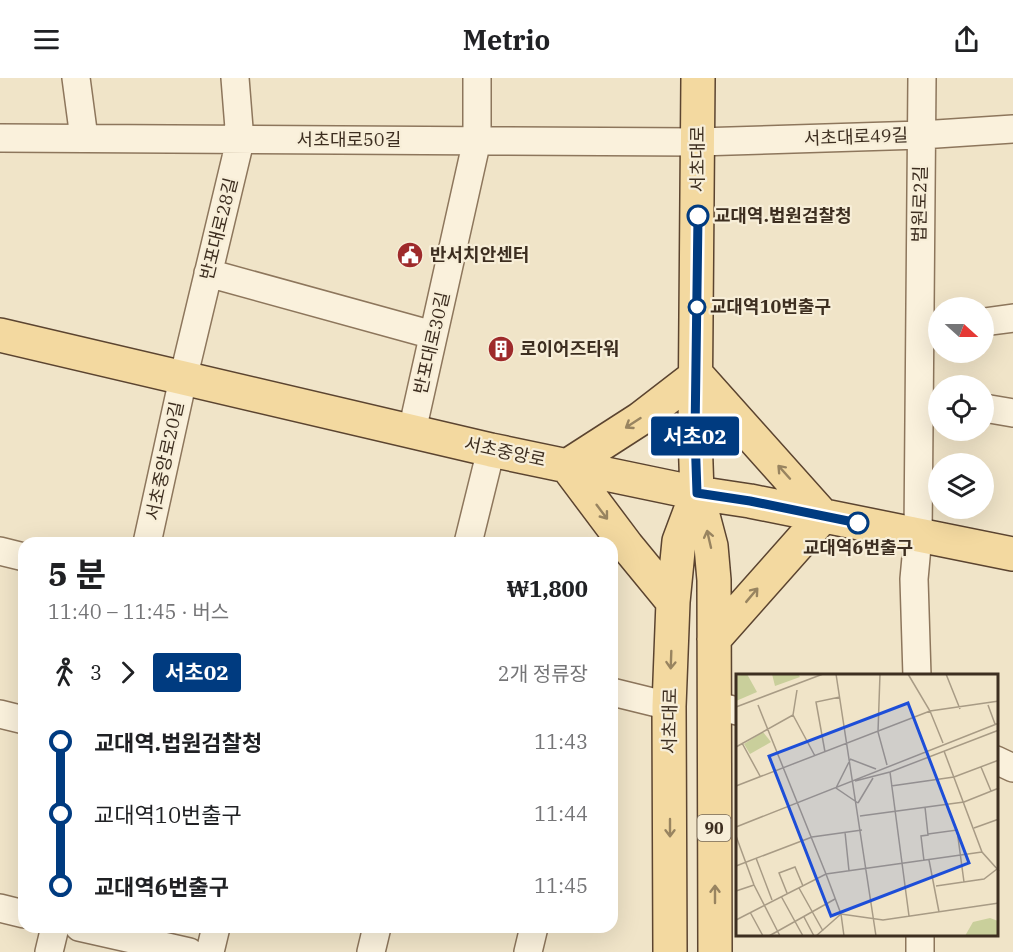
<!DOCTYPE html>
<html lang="ko">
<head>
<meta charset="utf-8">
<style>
  :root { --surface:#fff; --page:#f6f6f6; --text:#202124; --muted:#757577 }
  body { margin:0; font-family:"IBM Plex Serif","Noto Sans KR",serif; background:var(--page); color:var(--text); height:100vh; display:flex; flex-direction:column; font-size:22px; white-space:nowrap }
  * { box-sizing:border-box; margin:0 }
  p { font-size:20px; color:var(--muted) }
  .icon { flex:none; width:33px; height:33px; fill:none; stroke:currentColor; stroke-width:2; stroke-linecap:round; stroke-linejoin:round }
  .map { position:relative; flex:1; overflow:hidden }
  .sheet { position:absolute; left:18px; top:459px; width:600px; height:396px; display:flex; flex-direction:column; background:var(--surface); border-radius:18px; box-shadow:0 6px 24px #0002 }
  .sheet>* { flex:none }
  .badge { padding:0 12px; border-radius:4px; font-size:21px; line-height:39px }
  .needle { width:39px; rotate:111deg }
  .controls { position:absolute; left:928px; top:219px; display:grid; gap:12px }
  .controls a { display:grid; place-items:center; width:66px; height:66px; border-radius:50%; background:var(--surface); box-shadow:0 6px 24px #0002; font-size:30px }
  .map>.badge { position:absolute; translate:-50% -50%; box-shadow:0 0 0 3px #fff }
  .legs { display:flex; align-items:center; gap:9px; height:66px; padding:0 30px; font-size:20px }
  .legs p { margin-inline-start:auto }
  .headline { display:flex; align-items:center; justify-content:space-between; height:102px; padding:0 30px }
  h1 { font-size:33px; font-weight:700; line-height:45px }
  ul { padding:0 30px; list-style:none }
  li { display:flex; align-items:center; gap:21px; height:72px; font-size:22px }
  li i { display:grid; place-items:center; width:9px; height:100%; margin:0 8px; background:currentColor }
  li i::after { content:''; width:15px; height:15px; margin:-8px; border:4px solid; border-radius:50%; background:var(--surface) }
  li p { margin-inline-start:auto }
  li:first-child i { background:linear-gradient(#0000 50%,currentColor 0) }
  li:last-child i { background:linear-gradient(currentColor 50%,#0000 0) }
  header { display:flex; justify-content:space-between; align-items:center; height:78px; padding:0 30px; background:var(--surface); font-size:27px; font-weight:700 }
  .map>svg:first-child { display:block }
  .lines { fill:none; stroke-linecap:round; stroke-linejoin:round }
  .minor-casing { stroke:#8d765c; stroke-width:30 }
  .major-casing { stroke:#5b4430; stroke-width:36 }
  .minor { stroke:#faf1dc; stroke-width:27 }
  .major { stroke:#f3d9a0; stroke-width:33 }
  .oneway { stroke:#988460 }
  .line-1-casing { stroke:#fff; stroke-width:14 }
  .line-1 { stroke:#003b80; stroke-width:9 }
  .stop-1-dot { fill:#fff; stroke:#003b80; stroke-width:3 }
  .labels { text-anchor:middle; stroke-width:4.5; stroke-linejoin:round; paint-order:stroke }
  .shield { fill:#f7eed8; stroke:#756857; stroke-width:1.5 }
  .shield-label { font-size:16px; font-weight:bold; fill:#3d2e20 }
  .street-label { font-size:18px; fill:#3d2e20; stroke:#f7eed8 }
  .stop-label { font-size:18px; font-weight:bold; fill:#3d2e20; stroke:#f7eed8; text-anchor:start }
  .poi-label { font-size:18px; font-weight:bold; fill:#3d2e20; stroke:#f7eed8; text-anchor:start }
  .inset-road { fill:none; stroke:#a89b85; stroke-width:1.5 }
  .view { fill:#1d4ed8; fill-opacity:0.15; stroke:#1d4ed8; stroke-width:3 }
  .inset-edge { fill:none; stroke:#3d2e20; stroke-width:3 }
</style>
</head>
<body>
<header><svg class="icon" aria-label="menu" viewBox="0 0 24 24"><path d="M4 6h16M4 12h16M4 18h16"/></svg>Metrio<svg class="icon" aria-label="share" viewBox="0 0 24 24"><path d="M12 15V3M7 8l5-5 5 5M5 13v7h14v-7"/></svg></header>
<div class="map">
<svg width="1013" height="874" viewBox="0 0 1013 874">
  <rect width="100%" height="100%" fill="#f0e4c8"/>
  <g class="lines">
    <defs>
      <path id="minor" d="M76,0L84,60
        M0,60L698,64L921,57L1013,51
        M208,195L433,257
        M984,244L1013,240
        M984,330L1013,335
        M412,353L477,62V0
        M147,465L183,301L240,63L235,0
        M468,465L491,372
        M0,473L24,479
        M917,598L914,501L918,458L922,0
        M612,614L669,628
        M714,627L737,633
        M0,636L24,642
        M996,682L1013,690
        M0,830L24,836
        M79,849L189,874
        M920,858V874
        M49,874L55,849
        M210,874L216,849
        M371,874L377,849
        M528,874L534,849"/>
      <path id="major" d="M698,0L695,357L697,415L711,468L714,502L715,874
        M0,257L491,372L697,415L750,423L1013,476
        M567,388L640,341L697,297L823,438
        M567,388L627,468L673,524
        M714,561L823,438
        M670,874L669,628L673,524L679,463L697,415"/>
    </defs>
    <use href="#minor" class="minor-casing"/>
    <use href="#major" class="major-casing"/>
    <use href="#minor" class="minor"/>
    <use href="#major" class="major"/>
  </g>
  <defs><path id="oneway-shaft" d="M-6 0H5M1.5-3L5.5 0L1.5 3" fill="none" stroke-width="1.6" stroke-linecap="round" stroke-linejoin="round" transform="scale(1.5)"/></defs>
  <g class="oneway">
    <use href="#oneway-shaft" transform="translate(633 345) rotate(147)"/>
    <use href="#oneway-shaft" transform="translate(784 394) rotate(-132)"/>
    <use href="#oneway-shaft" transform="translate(602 434) rotate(53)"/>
    <use href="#oneway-shaft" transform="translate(709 461) rotate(-103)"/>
    <use href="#oneway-shaft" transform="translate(752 517) rotate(-50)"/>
    <use href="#oneway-shaft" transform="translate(671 582) rotate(92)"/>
    <use href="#oneway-shaft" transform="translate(670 750) rotate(90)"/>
    <use href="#oneway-shaft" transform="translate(715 816) rotate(-90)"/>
  </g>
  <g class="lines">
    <defs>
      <path id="line-1" d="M698,138L695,357L697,415L750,423L858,445"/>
    </defs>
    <use href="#line-1" class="line-1-casing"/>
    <use href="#line-1" class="line-1"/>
  </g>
  <defs>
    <symbol id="civic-disc" viewBox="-11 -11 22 22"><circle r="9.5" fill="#9e2a2b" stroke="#f7eed8"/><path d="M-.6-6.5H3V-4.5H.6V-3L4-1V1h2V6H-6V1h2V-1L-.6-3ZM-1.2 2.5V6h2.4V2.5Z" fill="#fff"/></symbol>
    <symbol id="building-disc" viewBox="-11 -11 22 22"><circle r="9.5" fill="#9e2a2b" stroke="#f7eed8"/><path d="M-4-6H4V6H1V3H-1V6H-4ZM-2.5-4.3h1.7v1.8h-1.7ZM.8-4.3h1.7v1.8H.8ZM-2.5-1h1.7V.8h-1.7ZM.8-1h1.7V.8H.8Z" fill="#fff"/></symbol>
  </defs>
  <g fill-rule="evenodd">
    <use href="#civic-disc" x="395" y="162" width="30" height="30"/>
    <use href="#building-disc" x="486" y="256" width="30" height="30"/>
  </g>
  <g class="stop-1-dot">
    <circle cx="698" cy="138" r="10"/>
    <circle cx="697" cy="229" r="8"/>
    <circle cx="858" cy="445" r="10"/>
  </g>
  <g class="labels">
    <rect class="shield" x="697.5" y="737" width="33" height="26" rx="4.5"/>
    <g class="shield-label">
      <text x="714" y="756">90</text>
    </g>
    <g class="street-label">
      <text transform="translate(856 59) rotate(-2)" y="6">서초대로49길</text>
      <text x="349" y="68">서초대로50길</text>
      <text transform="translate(698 81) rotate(-90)" y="6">서초대로</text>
      <text transform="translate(920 126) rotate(-89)" y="6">법원로2길</text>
      <text transform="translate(219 151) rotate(-76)" y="6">반포대로28길</text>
      <text transform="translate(432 265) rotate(-77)" y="6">반포대로30길</text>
      <text transform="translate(505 374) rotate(12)" y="6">서초중앙로</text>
      <text transform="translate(165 383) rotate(-78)" y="6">서초중앙로20길</text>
      <text transform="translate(670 643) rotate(-89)" y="6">서초대로</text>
    </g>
    <g class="stop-label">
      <text x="714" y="144">교대역.법원검찰청</text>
      <text x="710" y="235">교대역10번출구</text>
      <text x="858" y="476" text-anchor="middle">교대역6번출구</text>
    </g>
    <g class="poi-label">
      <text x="430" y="183">반서치안센터</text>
      <text x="520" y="277">로이어즈타워</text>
    </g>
  </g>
  <g transform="translate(736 596)">
    <rect width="262" height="262" fill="#f0e4c8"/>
    <path d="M11,0L21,18L0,27V2ZM36,0H62L64,3L39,12ZM254,244L262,247V262H229L237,248Z" fill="#c9cf9b"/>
    <path d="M27,58L35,68L14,80L8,70Z" fill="#c9cf9b"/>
    <path class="inset-road" d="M100,0L140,262M144,0L142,58L151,91M172,0L194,37L207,69M210,0L224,35M22,31L90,200L105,240L108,262M252,31L259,50M0,33L87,0M57,41L79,82M57,41L61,16M6,69L24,102M0,73L57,41M208,77L246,178L263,197M89,78L80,28L104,23M114,85L140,95M114,86L100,114L122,129M245,93L255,117M154,98L173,242M119,107L154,98L263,56M0,112L194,37L263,27M155,112L218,103L263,86M122,129L137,104M124,142L228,128L263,114M0,153L263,49M238,154L263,145M109,158L113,197M192,160L221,156L228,208M0,162L18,211L44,262M20,184L36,226M193,186L203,238M188,187L185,162L192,161L189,133M0,192L76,163L126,156M200,212L248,205L261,195M63,214L87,257M0,217L18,211M51,219L43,199L59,193L67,212M45,222L67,262M14,238L27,262M68,243L78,262M0,246L90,200L246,178M33,262L99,225M80,262L105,240L147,246L263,229"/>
    <path class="view" d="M172,29L233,189L95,242L33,82Z"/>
    <rect width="262" height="262" class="inset-edge"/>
  </g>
</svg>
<div class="controls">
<a><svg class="needle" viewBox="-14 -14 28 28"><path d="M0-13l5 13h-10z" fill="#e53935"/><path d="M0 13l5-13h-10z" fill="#757577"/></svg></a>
<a><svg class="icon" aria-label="locate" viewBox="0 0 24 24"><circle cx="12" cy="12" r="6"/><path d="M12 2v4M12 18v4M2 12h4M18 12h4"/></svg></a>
<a><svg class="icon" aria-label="layers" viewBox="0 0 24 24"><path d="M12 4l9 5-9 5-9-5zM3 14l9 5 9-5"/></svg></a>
</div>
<b class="badge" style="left:695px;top:358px;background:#003b80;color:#fff">서초02</b>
<section class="sheet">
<div class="headline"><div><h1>5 분</h1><p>11:40 – 11:45 · 버스</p></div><b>₩1,800</b></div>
<div class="legs"><svg class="icon" aria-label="walk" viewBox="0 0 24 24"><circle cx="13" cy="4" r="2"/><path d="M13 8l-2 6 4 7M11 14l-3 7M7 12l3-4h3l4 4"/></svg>3<svg class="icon" aria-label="forward" viewBox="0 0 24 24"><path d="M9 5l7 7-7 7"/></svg><b class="badge" style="background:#003b80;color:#fff">서초02</b><p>2개 정류장</p></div>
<ul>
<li><i style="color:#003b80"></i><b>교대역.법원검찰청</b><p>11:43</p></li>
<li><i style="color:#003b80"></i><span>교대역10번출구</span><p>11:44</p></li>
<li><i style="color:#003b80"></i><b>교대역6번출구</b><p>11:45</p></li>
</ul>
</section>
</div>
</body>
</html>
